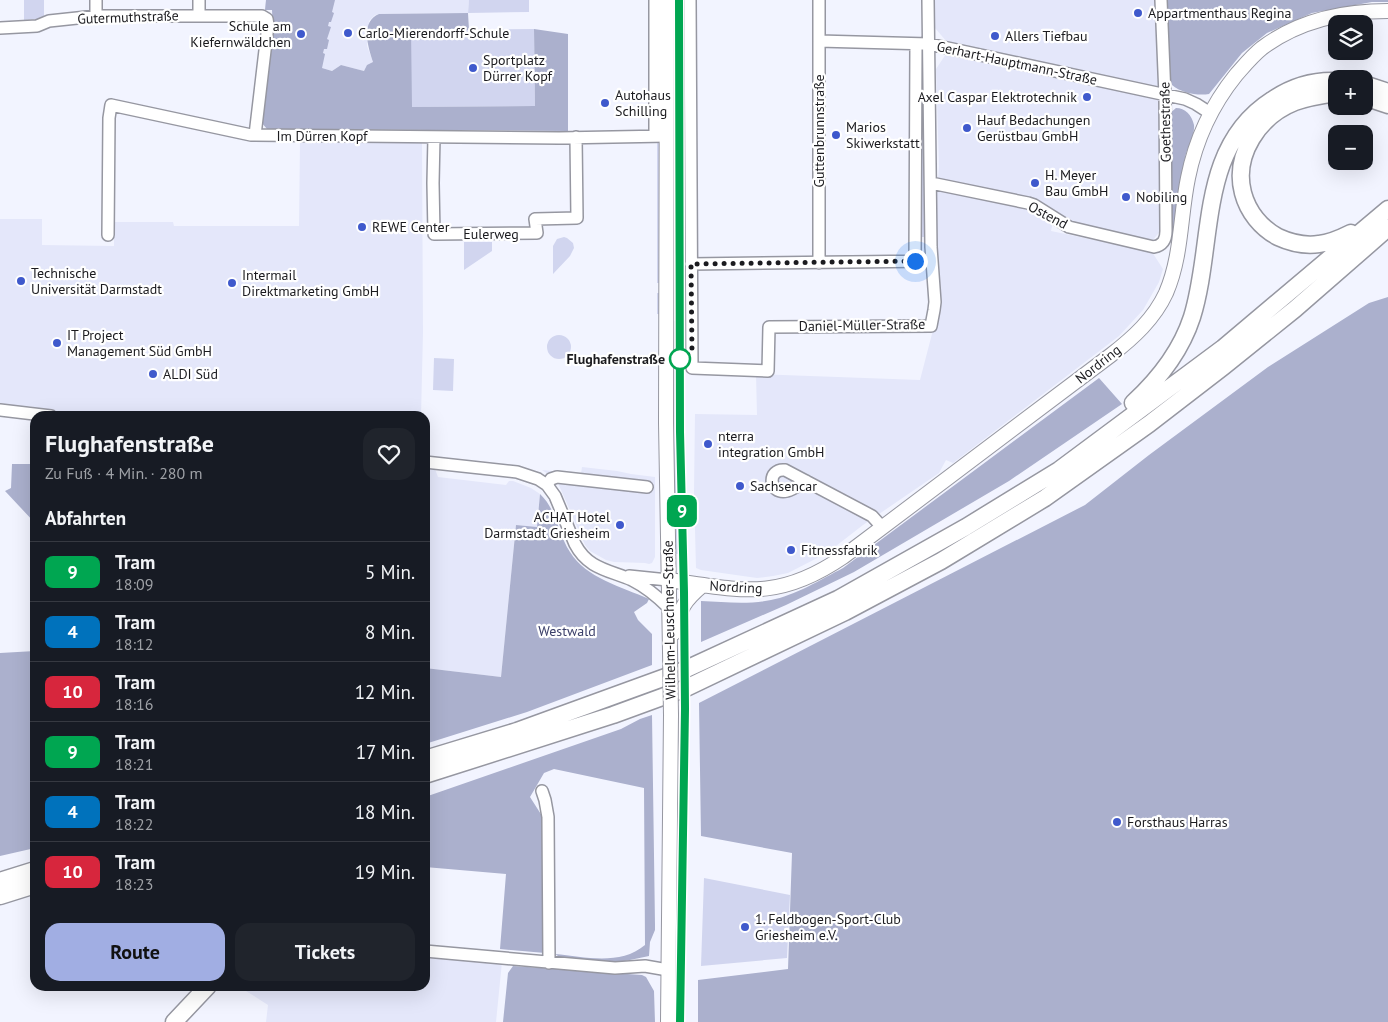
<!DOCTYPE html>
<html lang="de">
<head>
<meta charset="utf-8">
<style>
  :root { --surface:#171b24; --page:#20242c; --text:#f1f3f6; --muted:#9ea1a6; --line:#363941; --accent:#a1aee3 }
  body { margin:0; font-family:"PT Sans",sans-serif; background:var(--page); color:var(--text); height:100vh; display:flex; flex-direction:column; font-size:19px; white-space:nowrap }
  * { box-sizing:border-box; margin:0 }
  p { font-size:16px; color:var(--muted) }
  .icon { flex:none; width:28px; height:28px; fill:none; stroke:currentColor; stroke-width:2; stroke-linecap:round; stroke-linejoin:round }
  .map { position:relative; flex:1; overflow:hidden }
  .panel { position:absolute; left:30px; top:411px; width:400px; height:580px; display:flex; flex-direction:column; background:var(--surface); border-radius:15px; box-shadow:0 5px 20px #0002 }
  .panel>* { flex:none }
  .badge { padding:0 10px; border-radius:8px; font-size:18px; line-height:32px }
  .controls { position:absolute; left:1328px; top:15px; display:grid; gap:10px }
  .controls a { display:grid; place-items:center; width:45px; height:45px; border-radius:10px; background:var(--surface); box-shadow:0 5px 20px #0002; font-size:25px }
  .you { position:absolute; width:25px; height:25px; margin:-12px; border:4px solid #fff; border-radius:50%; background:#1a73e8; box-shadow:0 0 0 8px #1a73e833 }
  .map>.badge { position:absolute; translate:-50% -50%; box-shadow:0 0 0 2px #fff }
  h2 { padding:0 15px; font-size:19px; line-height:45px }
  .round { display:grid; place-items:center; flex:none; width:52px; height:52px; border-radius:15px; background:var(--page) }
  .head { display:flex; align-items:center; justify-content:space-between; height:85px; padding:0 15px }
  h1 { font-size:24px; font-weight:700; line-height:38px }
  .cta { display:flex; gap:10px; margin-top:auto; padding:10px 15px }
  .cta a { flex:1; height:58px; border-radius:15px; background:var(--accent); color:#111; font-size:20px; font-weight:700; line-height:58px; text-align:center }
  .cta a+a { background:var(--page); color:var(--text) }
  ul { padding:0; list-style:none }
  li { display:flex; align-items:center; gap:15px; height:60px; padding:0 15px; border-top:1px solid var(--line) }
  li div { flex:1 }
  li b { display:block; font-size:19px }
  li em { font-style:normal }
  li .badge { min-width:55px; font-weight:700; text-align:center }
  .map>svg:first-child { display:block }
  .built { fill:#e4e7fa }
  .green { fill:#d1d5ef }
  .forest { fill:#abb0cd }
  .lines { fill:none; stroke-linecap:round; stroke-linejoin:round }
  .minor-casing { stroke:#9697a1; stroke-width:14 }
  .major-casing { stroke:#9697a1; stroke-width:16 }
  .highway-casing { stroke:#9697a1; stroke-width:19 }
  .minor { stroke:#fff; stroke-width:11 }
  .major { stroke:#fff; stroke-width:14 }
  .highway { stroke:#fff; stroke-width:16 }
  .tram { stroke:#7f8087; stroke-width:1 }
  .major-bridge-casing { stroke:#9697a1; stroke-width:16; stroke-linecap:butt }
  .major-bridge { stroke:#fff; stroke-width:14 }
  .line-casing { stroke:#fff; stroke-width:11 }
  .line { stroke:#00a651; stroke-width:8 }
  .walk { stroke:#1b1b1f; stroke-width:5; stroke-dasharray:0 9 }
  .poi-dot { fill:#3f59cc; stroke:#fff; stroke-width:2 }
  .stop-dot { fill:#fff; stroke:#00a651; stroke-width:2.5 }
  .labels { text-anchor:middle; stroke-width:4.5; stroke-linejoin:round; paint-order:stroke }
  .poi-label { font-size:14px; fill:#1b1b1f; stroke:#fff; text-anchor:start }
  .street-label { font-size:14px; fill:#1b1b1f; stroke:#fff }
  .stop-label { font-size:14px; font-weight:bold; fill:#1b1b1f; stroke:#fff; text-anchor:end }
  .park-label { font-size:14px; fill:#3c406a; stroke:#fff }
</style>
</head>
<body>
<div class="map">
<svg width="1388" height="1022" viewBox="0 0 1388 1022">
  <rect width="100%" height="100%" fill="#f2f4ff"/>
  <path class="built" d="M266,0H469L468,13L380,14L375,15L369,21L367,46L373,62L364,71L341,65L332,71L322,68L269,62L273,28L272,10H265Z
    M934,0H1157L1159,78L1161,230L1153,240L1071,223L1055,213L1051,231L1152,252L1163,269L1159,282L1143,310L1119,336L953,463L946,460L939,473L863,525L827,553L788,573L773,576L757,578L701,570L696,568L694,491L695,414L757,415L756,374L920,380L939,307L936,207L939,166L936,69L946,54L947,42L935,28Z
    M300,142H422L423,332L421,416H59V412L37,410L34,407L29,406L25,408L0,405V219H42V245L114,246V222H173L174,226H299Z
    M425,467L435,469L438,477L506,485L509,481H513L531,488L540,494L537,527L516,525L501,677L425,668Z
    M582,467L617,471L631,474L655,477V557L652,563L649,564L645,563L614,562L606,560L590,551L585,545L558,483L551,476L542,470L581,474Z
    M425,955L502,962L496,1022H266L268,1005L246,991L250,986H425Z"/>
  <path class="green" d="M24,0H44V16L39,19L24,20Z
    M469,0H529V12L468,13Z
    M534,29L535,106L411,107V30Z
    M921,56L924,60V237H919Z
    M657,142L661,145L660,178V314H657V293H659V283H657Z
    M564,237L567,238L573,243L574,248L570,256L553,274V246L557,239Z
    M464,242H492V251L464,270Z
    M672,321H677V445L681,554H676V512L673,487Z
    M547 347a12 12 0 1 1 24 0a12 12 0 1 1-24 0Z
    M434,358L454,359L453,391L433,390Z
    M704,878L790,895L787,958L701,966Z"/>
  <path class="forest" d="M266,0H335L332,12L334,13L331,22H329L328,26L331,27L327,39L329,40L327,49H324L323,53L325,54L322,68L332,71L341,65L364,71L367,65L373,62C368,47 360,22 379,14L468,13L469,30H411L412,107L535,106L534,29L568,34V131L267,129L261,122L273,28L272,10H265Z
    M1166,0H1388V2H1372L1312,13L1267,33L1242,53L1209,94C1198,96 1181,93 1172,85C1170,83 1169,81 1168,78Z
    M1176,108C1185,108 1192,115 1194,125C1195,136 1187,147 1185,158C1179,186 1177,215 1173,243L1170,240L1172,229L1169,120V114Z
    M1388,297V1022H698V980L788,969L792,853L701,836L699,703L1085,505L1149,455L1268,367L1369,303Z
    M1099,378L1122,404L1009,481L854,572L786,605L701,642V601C724,602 748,605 771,600C794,596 822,579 843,568Z
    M12,464H35V523L5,491L11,488Z
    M540,494C557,510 558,534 570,552C586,578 622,587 649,599L647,603L634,612L638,620L652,634V665L527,712L425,744V668L501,677L516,525L537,527Z
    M35,651V848L0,856V653Z
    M652,715L655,925V930L650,942L649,956L625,961L606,962L561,958L555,954C585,957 620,966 645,945L644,788L554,769L544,773L530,797L544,819L545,953L500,949L506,874L425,867V797L621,729L640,719Z
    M513,966L642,975L646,977L654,991L655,1022H503L508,973Z"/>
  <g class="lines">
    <defs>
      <path id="minor" d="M96,0V16
        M199,0V16
        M655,0V136
        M690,0L692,368L768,371L769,327L931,326L934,310L935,302L931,247L928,0
        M819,0V263
        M0,28L37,26L49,21L96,16H262L267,19L268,25L255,135
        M819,41L929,44L1185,99L1196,104L1210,113
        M434,137L433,183L434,234L537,233L535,219L577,218L576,137
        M931,183L1028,203L1034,205L1069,227L1154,247C1163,245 1166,240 1166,231L1165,96L1161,0
        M108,235L109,118L111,105L251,135L559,138L667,136
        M915,261L916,44
        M691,264L932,261
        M0,410L51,416
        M425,462L517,472L538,479L547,485L555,496L575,544C588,569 609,570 632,580C646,587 658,597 669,608
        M806,481C800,484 794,489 787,491C768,495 767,468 785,470L872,516L882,527
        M547,485L551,479L557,477L647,487
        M629,576L668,580
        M542,791L545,800L548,817L549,963
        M425,951L615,968L645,966L668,970"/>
      <path id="major" d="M667,0L666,423L670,651
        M668,580C741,590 777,602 843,557L1111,355C1133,338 1154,319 1166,293C1182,256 1180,216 1188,178C1196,138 1211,106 1236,75C1244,66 1252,56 1262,48C1298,21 1344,11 1388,11
        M674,633C680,608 684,601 703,585
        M668,1022L671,715"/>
      <path id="highway" d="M1364,84L1388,92
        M1336,93C1322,95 1308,97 1295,102C1259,116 1233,155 1243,193C1248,212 1261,228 1278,237C1291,243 1305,246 1319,244C1331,243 1341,238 1351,233
        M1364,97L1388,105
        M1133,403C1159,379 1181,351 1192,317C1215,243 1197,148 1272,100C1291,87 1313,80 1336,81
        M425,759L517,731L682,671L838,599L966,527L1059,470L1223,348L1388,209
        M425,775L613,715L684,689L845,612L941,561L1045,498L1149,424L1223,367L1295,309L1388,228
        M0,881L35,870
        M0,896L35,885
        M174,1022L208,986"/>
    </defs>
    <use href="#minor" class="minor-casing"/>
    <use href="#major" class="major-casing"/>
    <use href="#highway" class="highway-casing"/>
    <use href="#minor" class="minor"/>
    <use href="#major" class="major"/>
    <use href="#highway" class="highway"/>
    <path class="tram" d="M679,0L680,432L684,582L685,709L680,1022"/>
    <defs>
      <path id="major-bridge" d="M670,651L671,715"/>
    </defs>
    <use href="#major-bridge" class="major-bridge-casing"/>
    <use href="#major-bridge" class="major-bridge"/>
  </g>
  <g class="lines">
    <defs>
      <path id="line" d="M679,0L680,432L684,592L685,709L680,1022"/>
    </defs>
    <use href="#line" class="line-casing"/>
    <use href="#line" class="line"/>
    <path class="walk" d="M680,359L692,352L691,264L915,261"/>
  </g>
  <g class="poi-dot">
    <circle cx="1138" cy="13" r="5"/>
    <circle cx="348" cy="33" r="5"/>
    <circle cx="301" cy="34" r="5"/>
    <circle cx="995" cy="36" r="5"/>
    <circle cx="473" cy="68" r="5"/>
    <circle cx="1087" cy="97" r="5"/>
    <circle cx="605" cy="103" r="5"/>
    <circle cx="967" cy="128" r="5"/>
    <circle cx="836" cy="135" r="5"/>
    <circle cx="1035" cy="183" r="5"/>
    <circle cx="1126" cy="197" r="5"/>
    <circle cx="362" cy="227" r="5"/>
    <circle cx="21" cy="281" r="5"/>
    <circle cx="232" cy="283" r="5"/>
    <circle cx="57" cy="343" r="5"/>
    <circle cx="153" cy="374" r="5"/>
    <circle cx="708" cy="444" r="5"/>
    <circle cx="740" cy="486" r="5"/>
    <circle cx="620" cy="525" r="5"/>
    <circle cx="791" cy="550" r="5"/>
    <circle cx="1117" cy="822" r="5"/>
    <circle cx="745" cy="927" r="5"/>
  </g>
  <circle class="stop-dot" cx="680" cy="359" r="10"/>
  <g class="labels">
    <g class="poi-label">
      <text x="1148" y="18">Appartmenthaus Regina</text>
      <text x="291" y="31" text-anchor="end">Schule am<tspan x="291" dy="16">Kiefernwäldchen</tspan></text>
      <text x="358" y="38">Carlo-Mierendorff-Schule</text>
      <text x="1005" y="41">Allers Tiefbau</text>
      <text x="483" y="65">Sportplatz<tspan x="483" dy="16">Dürrer Kopf</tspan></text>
      <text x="615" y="100">Autohaus<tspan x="615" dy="16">Schilling</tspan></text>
      <text x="1077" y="102" text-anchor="end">Axel Caspar Elektrotechnik</text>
      <text x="977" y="125">Hauf Bedachungen<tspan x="977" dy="16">Gerüstbau GmbH</tspan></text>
      <text x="846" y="132">Marios<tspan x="846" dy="16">Skiwerkstatt</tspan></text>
      <text x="1045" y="180">H. Meyer<tspan x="1045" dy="16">Bau GmbH</tspan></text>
      <text x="1136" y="202">Nobiling</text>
      <text x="372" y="232">REWE Center</text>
      <text x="31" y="278">Technische<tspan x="31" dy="16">Universität Darmstadt</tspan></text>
      <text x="242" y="280">Intermail<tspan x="242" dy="16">Direktmarketing GmbH</tspan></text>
      <text x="67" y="340">IT Project<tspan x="67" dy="16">Management Süd GmbH</tspan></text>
      <text x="163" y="379">ALDI Süd</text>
      <text x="718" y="441">nterra<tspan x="718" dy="16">integration GmbH</tspan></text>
      <text x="750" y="491">Sachsencar</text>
      <text x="610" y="522" text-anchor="end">ACHAT Hotel<tspan x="610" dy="16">Darmstadt Griesheim</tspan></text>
      <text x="801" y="555">Fitnessfabrik</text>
      <text x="1127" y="827">Forsthaus Harras</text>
      <text x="755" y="924">1. Feldbogen-Sport-Club<tspan x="755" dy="16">Griesheim e.V.</tspan></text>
    </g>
    <g class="street-label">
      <text transform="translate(128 17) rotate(-2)" y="5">Gutermuthstraße</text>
      <text transform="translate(1017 63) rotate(12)" y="5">Gerhart-Hauptmann-Straße</text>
      <text transform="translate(1165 122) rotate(-91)" y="5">Goethestraße</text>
      <text transform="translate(819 131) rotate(-90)" y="5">Guttenbrunnstraße</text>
      <text x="322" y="141">Im Dürren Kopf</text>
      <text transform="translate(1048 215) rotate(28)" y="5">Ostend</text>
      <text x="491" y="239">Eulerweg</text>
      <text transform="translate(862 325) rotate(-1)" y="5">Daniel-Müller-Straße</text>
      <text transform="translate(1098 364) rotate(-38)" y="5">Nordring</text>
      <text transform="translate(736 587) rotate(3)" y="5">Nordring</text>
      <text transform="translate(669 620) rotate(-91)" y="5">Wilhelm-Leuschner-Straße</text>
    </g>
    <g class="stop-label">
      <text x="665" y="364">Flughafenstraße</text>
    </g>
    <g class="park-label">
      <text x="567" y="636">Westwald</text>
    </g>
  </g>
</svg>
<div class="controls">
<a><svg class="icon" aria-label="layers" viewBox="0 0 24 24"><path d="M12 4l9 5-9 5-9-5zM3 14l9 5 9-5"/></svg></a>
<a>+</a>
<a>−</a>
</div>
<div class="you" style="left:915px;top:261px"></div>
<b class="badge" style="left:682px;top:511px;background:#00a651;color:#fff">9</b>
<section class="panel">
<div class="head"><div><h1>Flughafenstraße</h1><p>Zu Fuß · 4 Min. · 280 m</p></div><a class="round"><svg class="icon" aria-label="heart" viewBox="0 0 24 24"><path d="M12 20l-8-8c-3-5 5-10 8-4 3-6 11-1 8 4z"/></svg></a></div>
<h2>Abfahrten</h2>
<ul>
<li><span class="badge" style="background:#00a651;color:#fff">9</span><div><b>Tram</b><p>18:09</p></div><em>5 Min.</em></li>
<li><span class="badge" style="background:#0072bc;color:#fff">4</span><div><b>Tram</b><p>18:12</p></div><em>8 Min.</em></li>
<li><span class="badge" style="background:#d7263d;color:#fff">10</span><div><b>Tram</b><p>18:16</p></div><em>12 Min.</em></li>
<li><span class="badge" style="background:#00a651;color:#fff">9</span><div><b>Tram</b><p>18:21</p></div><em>17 Min.</em></li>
<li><span class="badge" style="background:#0072bc;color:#fff">4</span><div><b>Tram</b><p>18:22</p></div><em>18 Min.</em></li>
<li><span class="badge" style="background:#d7263d;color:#fff">10</span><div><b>Tram</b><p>18:23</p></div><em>19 Min.</em></li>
</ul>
<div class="cta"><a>Route</a><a>Tickets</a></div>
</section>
</div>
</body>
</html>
